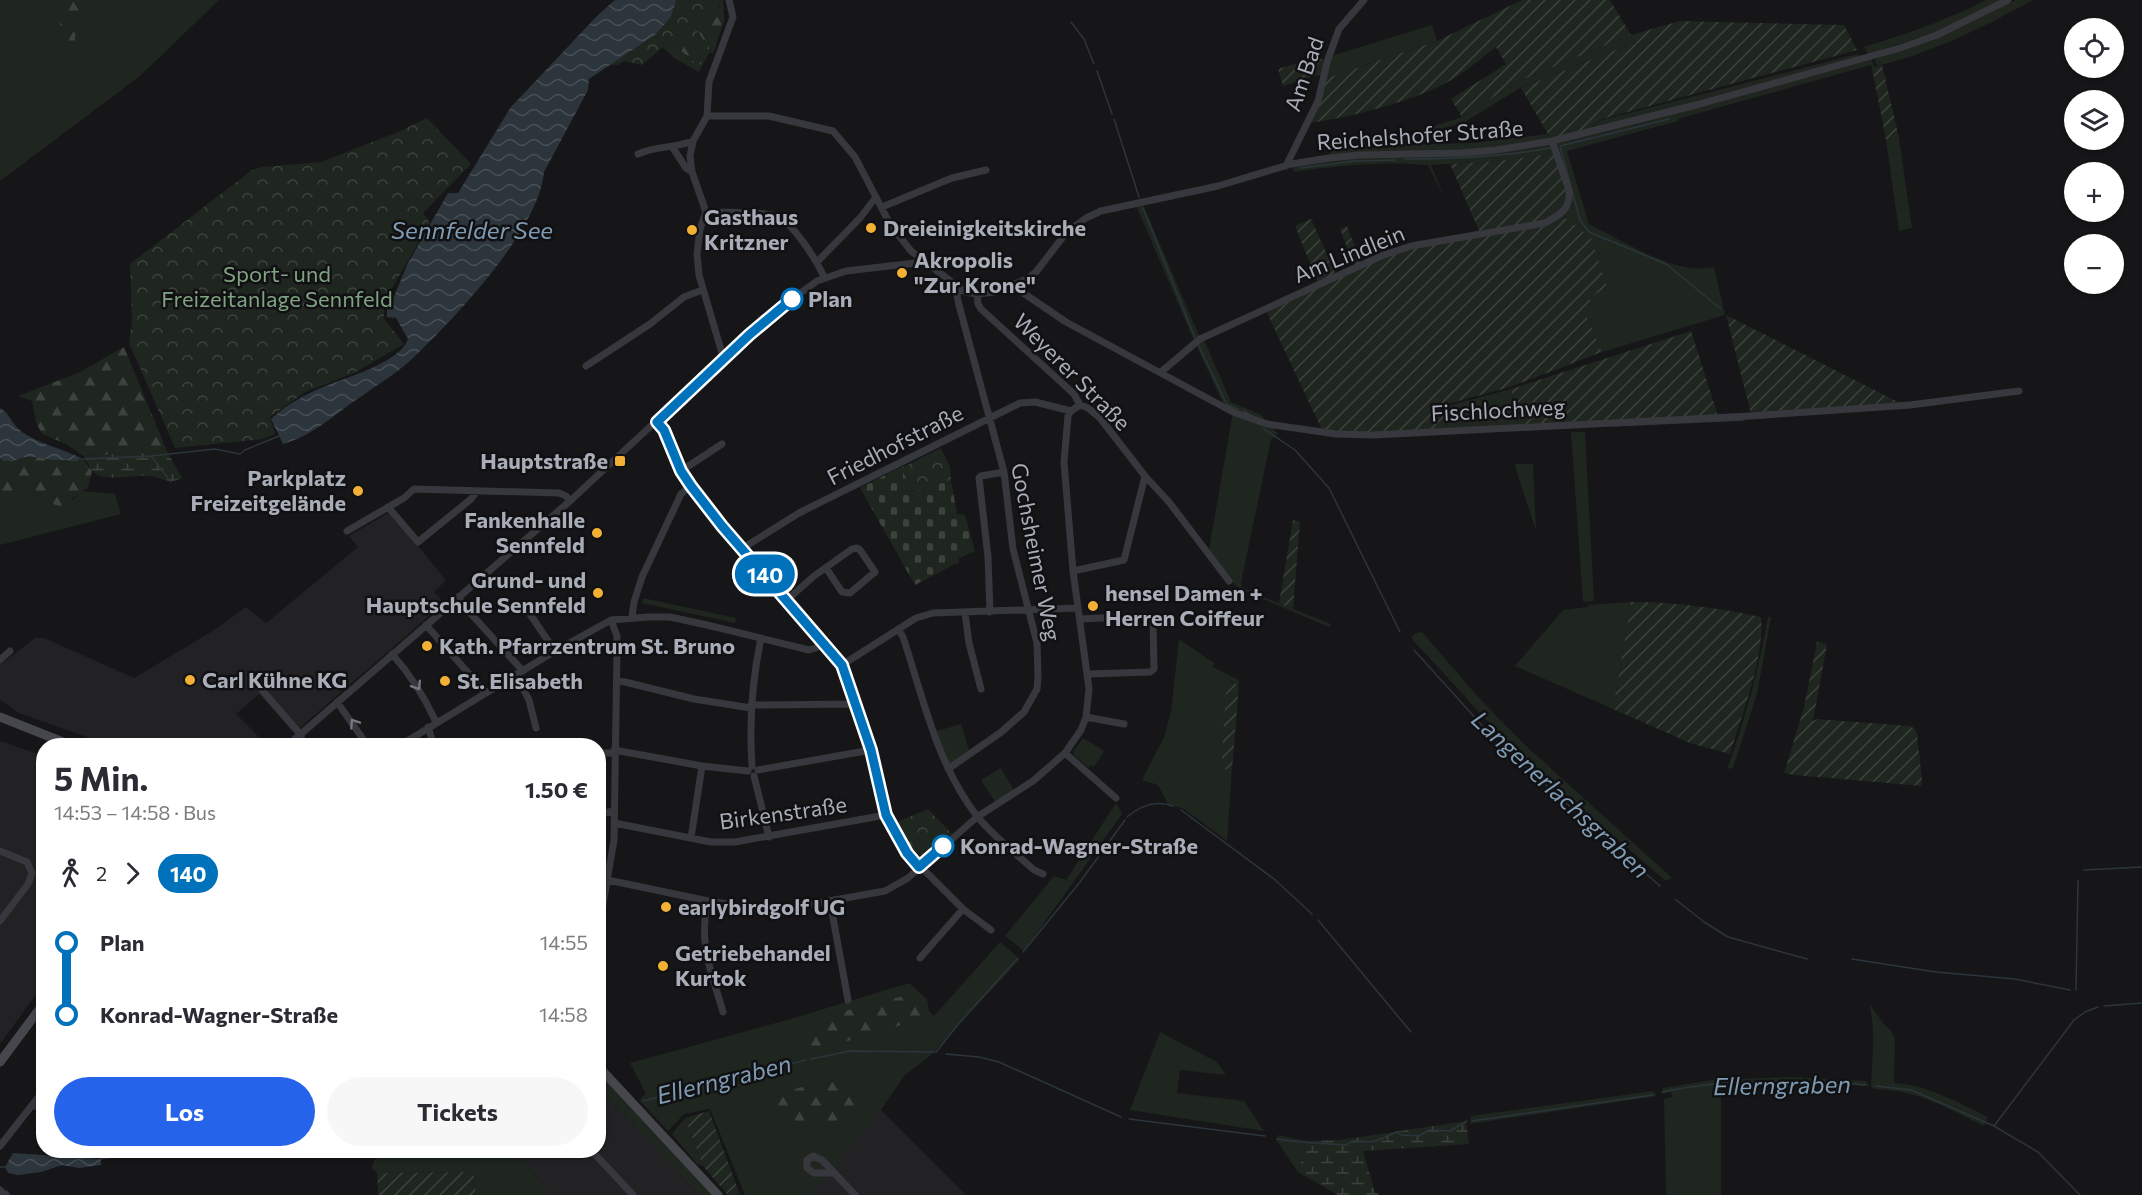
<!DOCTYPE html>
<html lang="de">
<head>
<meta charset="utf-8">
<style>
  :root { --surface:#fff; --page:#f7f7f7; --text:#2b2b33; --muted:#7c7c81; --accent:#2563eb }
  body { margin:0; font-family:Commissioner,sans-serif; background:var(--page); color:var(--text); height:100vh; display:flex; flex-direction:column; font-size:22px; white-space:nowrap }
  * { box-sizing:border-box; margin:0 }
  p { font-size:20px; color:var(--muted) }
  .icon { flex:none; width:33px; height:33px; fill:none; stroke:currentColor; stroke-width:2; stroke-linecap:round; stroke-linejoin:round }
  .map { position:relative; flex:1; overflow:hidden }
  .panel { position:absolute; left:36px; top:738px; width:570px; height:420px; display:flex; flex-direction:column; background:var(--surface); border-radius:24px; box-shadow:0 2px 4px #0004 }
  .panel>* { flex:none }
  .badge { padding:0 12px; border-radius:20px; font-size:21px; line-height:39px }
  .tools { position:absolute; left:2064px; top:18px; display:grid; gap:12px }
  .tools a { display:grid; place-items:center; width:60px; height:60px; border-radius:50%; background:var(--surface); box-shadow:0 2px 4px #0004; font-size:30px }
  .map>.badge { position:absolute; translate:-50% -50%; box-shadow:0 0 0 3px #fff }
  .legs { display:flex; align-items:center; gap:9px; height:66px; padding:0 18px; font-size:20px }
  .legs p { margin-inline-start:auto }
  .summary { display:flex; align-items:center; justify-content:space-between; height:102px; padding:0 18px }
  h1 { font-size:33px; font-weight:700; line-height:45px }
  .primary-button { display:flex; gap:12px; margin-top:auto; padding:12px 18px }
  .primary-button a { flex:1; height:69px; border-radius:36px; background:var(--accent); color:#fff; font-size:24px; font-weight:700; line-height:69px; text-align:center }
  .primary-button a+a { background:var(--page); color:var(--text) }
  ul { padding:0 18px; list-style:none }
  li { display:flex; align-items:center; gap:21px; height:72px; font-size:22px }
  li i { display:grid; place-items:center; width:9px; height:100%; margin:0 8px; background:currentColor }
  li i::after { content:''; width:15px; height:15px; margin:-8px; border:4px solid; border-radius:50%; background:var(--surface) }
  li p { margin-inline-start:auto }
  li:first-child i { background:linear-gradient(#0000 50%,currentColor 0) }
  li:last-child i { background:linear-gradient(currentColor 50%,#0000 0) }
  .map>svg:first-child { display:block }
  .built { fill:#222225 }
  .grass { fill:#1e261f }
  .forest { fill:url(#forest-firs) }
  .wetland { fill:url(#wetland-marsh) }
  .cemetery { fill:url(#cemetery-stones) }
  .park { fill:url(#park-crowns); fill-rule:evenodd }
  .garden { fill:url(#garden-furrows) }
  .water { fill:url(#water-waves) }
  .lines { fill:none; stroke-linecap:round; stroke-linejoin:round }
  .stream { stroke:#2c353c; stroke-width:1.5 }
  .street { stroke:#37383d; stroke-width:7 }
  .secondary { stroke:#45474d; stroke-width:9 }
  .oneway { stroke:#757881 }
  .line-1-casing { stroke:#fff; stroke-width:14 }
  .line-1 { stroke:#0072bc; stroke-width:9 }
  .poi-dot { fill:#f2b134; stroke:#111113; stroke-width:2 }
  .stop-1-dot { fill:#fff; stroke:#0072bc; stroke-width:3 }
  .labels { text-anchor:middle; stroke-width:5; stroke-linejoin:round; paint-order:stroke }
  .street-label { font-size:22px; fill:#a8adb8; stroke:#111113 }
  .poi-label { font-size:22px; font-weight:bold; fill:#a8adb8; stroke:#111113; text-anchor:start }
  .park-label { font-size:22px; fill:#7fa381; stroke:#111113 }
  .stop-label { font-size:22px; font-weight:bold; fill:#a8adb8; stroke:#111113; text-anchor:start }
  .water-label { font-size:24px; font-style:italic; fill:#7f9bb3; stroke:#111113 }
</style>
</head>
<body>
<div class="map">
<svg width="2142" height="1195" viewBox="0 0 2142 1195">
  <defs>
    <pattern id="forest-firs" width="22" height="20" patternUnits="userSpaceOnUse" patternTransform="scale(1.5)"><rect width="22" height="20" fill="#1e261f"/><path d="M5 1l3.5 6h-7zM16 11l3.5 6h-7z" fill="#3c433d"/></pattern>
    <pattern id="wetland-marsh" width="20" height="14" patternUnits="userSpaceOnUse" patternTransform="scale(1.5)"><rect width="20" height="14" fill="#1e261f"/><path d="M1 5h8M5 5V1M11 12h8M15 12V8" fill="none" stroke="#3c433d"/></pattern>
    <pattern id="cemetery-stones" width="16" height="16" patternUnits="userSpaceOnUse" patternTransform="scale(1.5)"><rect width="16" height="16" fill="#1e261f"/><path d="M2 7V4a2 2 0 0 1 4 0v3zM10 15v-3a2 2 0 0 1 4 0v3z" fill="#3c433d"/></pattern>
    <pattern id="park-crowns" width="20" height="18" patternUnits="userSpaceOnUse" patternTransform="scale(1.5)"><rect width="20" height="18" fill="#1e261f"/><path d="M2 6a3 3 0 1 1 6 0M12 15a3 3 0 1 1 6 0" fill="none" stroke="#3c433d"/></pattern>
    <pattern id="garden-furrows" width="10" height="10" patternUnits="userSpaceOnUse" patternTransform="scale(1.5)"><rect width="10" height="10" fill="#1e261f"/><path d="M-1 1l2-2M0 10L10 0M9 11l2-2" fill="none" stroke="#3c433d"/></pattern>
    <pattern id="water-waves" width="16" height="10" patternUnits="userSpaceOnUse" patternTransform="scale(1.5)"><rect width="16" height="10" fill="#2c353c"/><path d="M0 5q4-4 8 0t8 0" fill="none" stroke="#485056"/></pattern>
  </defs>
  <rect width="100%" height="100%" fill="#161618"/>
  <path class="built" d="M390,512L446,580L434,592L444,603L294,733L259,694L236,714L267,745H109L19,713L0,700V665L35,638H44L134,678L216,629L246,607L266,623L358,547L349,536Z
    M0,741L44,756L43,985L0,1044Z
    M599,1088L699,1195H552L514,1151L598,1150Z
    M868,1105L882,1111L966,1195H767Z"/>
  <path class="grass" d="M0,0H219L140,76L0,181Z
    M1986,0H2001L1936,32L1868,54L1864,47C1906,34 1947,20 1986,0Z
    M2016,0H2033C1984,27 1932,53 1877,66L1874,59L1938,38Z
    M1432,25L1437,41L1324,79L1328,57Z
    M1630,35L1637,45H1628L1520,88L1465,122L1391,145L1472,143L1547,134L1552,142L1591,133L1595,124L1602,120L1857,54L1864,58L1871,57L1874,67L1872,68L1871,65L1678,119V121L1567,151L1589,224C1619,239 1657,263 1690,268C1697,269 1706,268 1714,267L1725,315L1602,352L1585,313L1588,298L1607,287L1576,227L1562,214L1556,153L1495,161L1431,165L1446,201L1428,165C1383,161 1339,165 1294,172L1291,165L1329,158L1331,151L1391,140L1462,117L1517,82Z
    M1899,138L1912,228L1899,231L1886,140Z
    M1142,202L1200,338L1203,337L1231,402L1262,415L1267,424L1278,433L1271,440L1241,582L1242,587L1259,595L1331,624L1329,627L1242,590L1232,582V578L1229,581L1208,555L1233,412L1225,407L1195,343L1135,203Z
    M1511,389L1518,426L1448,428L1444,413L1447,406Z
    M1571,432H1585L1594,601L1583,602Z
    M1515,464H1533L1536,531L1517,473Z
    M80,491L115,494L121,514L0,545V516L10,509V503L15,494L36,492L53,504L74,499Z
    M643,598L736,618L735,623L642,603Z
    M1631,602L1613,709L1515,666L1563,610L1588,607L1589,605Z
    M1768,617H1771L1757,694L1733,768L1727,769C1745,720 1759,669 1768,617Z
    M1422,632L1479,698L1524,744L1672,878L1666,881L1530,764L1503,738L1411,638L1416,633Z
    M1179,639L1214,663L1213,667L1239,680V686L1228,679L1221,769L1232,770L1227,841L1184,809L1168,804L1158,785L1142,780L1164,737L1171,711Z
    M961,724L970,753L949,768L934,732Z
    M1083,738L1104,751L1094,767L1091,765L1089,768L1074,755L1073,752Z
    M1001,768L1015,792L996,803L981,780Z
    M1116,803L1122,814L1024,951L1005,936L1054,876L1066,880Z
    M1000,942L1020,959L930,1056L904,1076L883,1107L811,1195H745L710,1109L684,1114L668,1131L639,1100L646,1094L630,1063L794,1018L909,983L927,999L929,1011L934,1016Z
    M1869,1003L1883,1023L1891,1030L1895,1039L1894,1083C1928,1085 1957,1102 1988,1117L1984,1126C1944,1107 1921,1091 1875,1089L1871,1087C1872,1059 1876,1031 1869,1003Z
    M1160,1032L1217,1062L1226,1075L1180,1070L1177,1093L1244,1101L1264,1131L1130,1110Z
    M599,1072L712,1195H699L599,1088Z
    M1792,1077L1865,1081L1870,1086L1826,1083L1719,1085L1721,1092V1195H1666L1664,1099L1672,1097L1671,1092L1663,1094V1088L1712,1080Z
    M1653,1091L1657,1096L1470,1124L1471,1116Z
    M685,1118L703,1166L697,1164L672,1134Z
    M1278,1135L1307,1141L1298,1172L1276,1140Z
    M397,1151H514L552,1195H476L474,1172L377,1173L372,1169C373,1154 385,1154 397,1151Z"/>
  <path class="forest" d="M59,0H81L73,51L57,46L63,4Z
    M719,0H723V19L714,51L710,50L696,29L700,21L719,9Z
    M675,35C688,37 699,51 703,63L699,65L673,45L672,38Z
    M124,347L167,451L84,456L66,444L42,434L36,422L32,401L18,396L78,373Z
    M33,455L65,460L83,459L92,471L88,488C78,492 71,500 62,507L53,504L36,492L15,494L10,503V509L0,516V458L12,462L19,458Z
    M912,994L921,1002L925,1018L807,1053L805,1028L809,1020Z
    M829,1081L854,1092L864,1108L857,1117L803,1128L776,1125L770,1100L798,1088Z"/>
  <path class="wetland" d="M167,451L182,478C169,485 163,478 150,476C136,474 109,481 98,475C90,471 88,463 84,456Z
    M1466,1121L1469,1144L1363,1151L1375,1192L1380,1195H1338L1298,1172L1307,1141L1341,1140Z"/>
  <path class="cemetery" d="M901,467L913,492L951,480L957,514L965,515L975,551L959,558V564H955L915,585L860,488Z"/>
  <path class="park" d="M676,0H719L717,15L700,21L696,29L701,38L708,42L710,50L713,51L723,19V0L724,21L713,53H709L699,72L674,58L663,47L642,65L624,61L618,65H610L655,35L671,17ZM675,35C688,37 699,51 703,63L699,65L673,45L672,38Z
    M427,118L471,164L423,213L430,223L384,302V319L404,344L354,373L305,392L270,417L275,434L263,439L175,448L129,343L132,321L130,264L252,170L262,167L321,162L398,132Z
    M941,448L950,467L951,480L913,492L901,468Z
    M928,809L952,834L926,856C911,855 903,833 897,822Z"/>
  <path class="garden" d="M1522,0H1610L1631,35L1680,21L1844,25L1857,50L1602,119L1594,124L1591,133L1552,141L1521,88L1628,45L1636,44L1630,35L1517,82L1462,117L1451,99L1506,64L1496,47C1481,58 1467,71 1451,80C1416,101 1348,118 1308,123L1324,79L1437,41Z
    M1314,58L1322,59L1324,61L1325,73L1283,86L1278,69Z
    M1882,65L1899,138L1886,140L1872,68Z
    M1556,153L1569,190L1562,215L1591,238L1607,287L1589,298L1593,310L1585,313L1602,352L1510,387L1440,406L1448,430L1374,434L1323,432L1265,309L1355,268L1340,229L1347,226L1362,265L1381,256L1480,233L1450,164L1495,161Z
    M1311,219L1336,274L1318,283L1295,226Z
    M1726,315L1898,402L1751,414Z
    M1691,331L1718,416L1518,426L1511,389Z
    M1293,520L1300,522L1293,609L1279,603Z
    M1631,602C1675,602 1719,608 1761,617C1765,656 1742,715 1730,754L1690,743L1613,709Z
    M1817,642L1827,644L1813,721L1817,719L1910,726L1915,729L1917,734L1922,780L1921,786L1795,775L1784,773L1804,707Z
    M1227,679L1239,686L1232,770L1221,769Z
    M709,1111L740,1195H728L703,1166L685,1118Z
    M474,1172L476,1195H378L377,1173Z"/>
  <path class="water" d="M615,0H676L671,17L655,35L589,79L588,90L544,172C539,230 454,319 412,359C395,375 372,388 353,402C331,418 309,437 283,444L271,419C286,405 304,395 323,387C345,378 401,362 408,339L396,318L387,317V299H393L407,265L448,193H458L511,107L598,15Z
    M0,408C9,412 12,425 22,432C40,444 63,449 83,459C73,460 64,460 54,460C38,458 27,453 12,462L0,458Z
    M13,1153L101,1159V1165L79,1168L62,1165L41,1172L18,1175L8,1173L5,1167Z"/>
  <g class="lines">
    <path class="stream" d="M1071,22L1084,39L1094,64
      M1097,71L1112,114
      M1114,119L1139,197
      M1669,119L1560,146L1580,220L1589,232L1666,264L1721,309
      M1404,159C1453,159 1502,157 1550,148
      M1301,168L1355,161L1395,160
      M1143,208L1195,338
      M1198,344L1225,401L1228,405L1238,409
      M1244,411L1251,415
      M1612,426L1744,420
      M1264,429L1295,450L1329,488L1400,632
      M151,456L171,482
      M83,459L151,456L215,449L240,454L245,450L279,436
      M1414,650L1497,742L1660,886
      M1181,810L1274,879L1312,914
      M1127,817C1141,805 1156,800 1173,806
      M2084,870L2142,867
      M1675,899L1704,922L1728,937L1807,959
      M1318,920L1411,1032
      M1023,952L1080,882L1125,820
      M1852,959L1936,972L2015,979L2070,990
      M2076,990L2078,880
      M2104,1006L2142,1003
      M946,1054L979,1057L999,1062L1121,1117
      M811,1059L850,1051L936,1052L961,1021L1017,959
      M1876,1086L1911,1090L1994,1126L2038,1152L2080,1195
      M1662,1092C1729,1078 1798,1079 1866,1085
      M643,1101L806,1060
      M1129,1119L1265,1136
      M1472,1121L1653,1095
      M1994,1126L2074,1020L2085,1012L2098,1007
      M1277,1139C1300,1143 1323,1143 1346,1145C1356,1137 1363,1144 1375,1141C1383,1139 1390,1134 1397,1132L1401,1135L1419,1136L1429,1130L1450,1131L1467,1121
      M257,1150L325,1152L350,1150
      M101,1159L155,1150
      M0,1167H5
      M7,1191L10,1195"/>
    <path class="street" d="M707,116H769L833,131L855,157L890,224L911,251L965,292L977,294L995,292L1027,279L1036,272L1066,233L1086,218L1101,211L1218,186L1291,164L1329,158L1359,155L1461,153L1496,150L1552,141L1696,105L1900,48L1937,35L2008,0
      M673,148L686,168L692,172
      M638,154C656,146 675,148 693,141
      M1286,166L1318,101L1328,59L1339,29L1364,0
      M882,207L952,178L986,170
      M706,212C724,213 761,211 776,216C792,221 817,261 824,277
      M817,262L860,218L876,197
      M1013,286L1066,322L1233,412L1267,424L1336,434L1374,435L1750,416L1910,405L2019,391
      M977,294L978,304L981,309L1074,394L1080,405L1088,408L1100,418L1145,476L1169,502L1229,581
      M724,360L699,275L697,254L700,229L706,212L692,172L690,156L693,141L707,116L709,82L733,17L729,0
      M586,366L650,324L684,297L702,290
      M1161,372L1200,339L1381,256L1411,246L1545,223C1560,215 1571,209 1569,190L1552,141
      M657,422L664,430L681,471L691,486L722,526L842,665L871,750L886,815L907,853L963,909L991,930
      M681,471L722,444
      M388,507L418,542L471,499L477,491
      M347,531L404,498L414,489L559,493L566,496L570,501
      M743,548L799,513L1020,403L1035,402L1071,411
      M1073,571L1124,560L1145,476
      M458,597L472,615L523,671
      M787,600L814,576L852,549L857,548L860,550L875,572L850,593L842,592L826,568
      M523,604L555,651
      M990,612L988,557L979,478L981,476L1004,472
      M965,613L969,643L981,689
      M632,617L634,602L642,577L681,494L691,486
      M1080,619L1145,616L1151,618L1153,622L1154,669L1150,672L1088,674
      M426,625L485,692
      M898,629L903,637C923,697 937,765 977,816C993,836 1015,853 1034,870L1043,874
      M392,654C411,675 424,696 436,722
      M0,660L10,651
      M842,665L916,618L933,613L1078,608
      M516,675L529,700L536,728
      M617,681L625,682L694,699L751,708
      M262,690L300,734L304,746
      M337,702L368,746
      M751,705L856,704
      M1086,717L1124,724
      M428,727L434,746
      M287,746L570,501L749,335L792,299L817,281L846,271L924,262
      M399,746L555,651L611,620L648,617H670L707,625L809,650L816,648L823,643
      M614,750L702,766L748,771
      M598,753H614
      M1065,753L1116,798
      M752,766C749,723 752,681 761,638
      M948,769L1000,733L1024,712L1037,689L1038,676L1037,643L1013,549L1004,472L959,305L957,296L959,288
      M758,770L871,750
      M754,776L769,837
      M598,814L614,811
      M614,823L711,842H735L886,815
      M691,838L702,766
      M0,851L27,862L32,873L28,884L0,921
      M608,880L708,901L763,909H784L885,891L908,878L977,817L1033,781L1065,753L1081,730L1086,717L1089,689L1073,571L1064,462L1068,416L1071,411L1080,405
      M708,901C698,945 711,970 723,1012
      M830,901L848,1000
      M598,934L614,840L617,650V636L611,620
      M920,958L963,909
      M31,1107L44,1103
      M0,1146L44,1090
      M591,1150L633,1195
      M834,1173H814L807,1168V1160L813,1156L822,1160L855,1195
      M0,1190L5,1195"/>
    <path class="secondary" d="M0,717L73,746
      M0,1062L44,1003
      M598,1066L718,1195"/>
  </g>
  <defs><path id="oneway-chevron" d="M-2-3.5L2.5 0L-2 3.5" fill="none" stroke-width="1.6" stroke-linecap="round" stroke-linejoin="round" transform="scale(1.5)"/></defs>
  <g class="oneway">
    <use href="#oneway-chevron" transform="translate(417 686) rotate(58)"/>
    <use href="#oneway-chevron" transform="translate(354 723) rotate(-124)"/>
  </g>
  <g class="lines">
    <defs>
      <path id="line-1" d="M792,299L749,335L657,422L664,430L681,471L691,486L722,526L842,665L871,750L886,815L907,853L919,867L943,846"/>
    </defs>
    <use href="#line-1" class="line-1-casing"/>
    <use href="#line-1" class="line-1"/>
  </g>
  <g class="poi-dot">
    <circle cx="871" cy="228" r="6"/>
    <circle cx="692" cy="230" r="6"/>
    <circle cx="902" cy="273" r="6"/>
    <rect x="614" y="455" width="12" height="12" rx="3"/>
    <circle cx="358" cy="491" r="6"/>
    <circle cx="597" cy="533" r="6"/>
    <circle cx="598" cy="593" r="6"/>
    <circle cx="1093" cy="606" r="6"/>
    <circle cx="427" cy="646" r="6"/>
    <circle cx="190" cy="680" r="6"/>
    <circle cx="445" cy="681" r="6"/>
    <circle cx="666" cy="907" r="6"/>
    <circle cx="663" cy="966" r="6"/>
  </g>
  <g class="stop-1-dot">
    <circle cx="792" cy="299" r="10"/>
    <circle cx="943" cy="846" r="10"/>
  </g>
  <g class="labels">
    <g class="street-label">
      <text transform="translate(1304 74) rotate(-71)" y="8">Am Bad</text>
      <text transform="translate(1420 135) rotate(-4)" y="8">Reichelshofer Straße</text>
      <text transform="translate(1349 254) rotate(-22)" y="8">Am Lindlein</text>
      <text transform="translate(1072 372) rotate(45)" y="8">Weyerer Straße</text>
      <text transform="translate(1498 410) rotate(-3)" y="8">Fischlochweg</text>
      <text transform="translate(895 445) rotate(-27)" y="8">Friedhofstraße</text>
      <text transform="translate(1036 552) rotate(79)" y="8">Gochsheimer Weg</text>
      <text transform="translate(783 813) rotate(-8)" y="8">Birkenstraße</text>
    </g>
    <g class="poi-label">
      <text x="704" y="225">Gasthaus<tspan x="704" dy="25">Kritzner</tspan></text>
      <text x="883" y="236">Dreieinigkeitskirche</text>
      <text x="914" y="268">Akropolis<tspan x="914" dy="25">"Zur Krone"</tspan></text>
      <text x="608" y="469" text-anchor="end">Hauptstraße</text>
      <text x="346" y="486" text-anchor="end">Parkplatz<tspan x="346" dy="25">Freizeitgelände</tspan></text>
      <text x="585" y="528" text-anchor="end">Fankenhalle<tspan x="585" dy="25">Sennfeld</tspan></text>
      <text x="586" y="588" text-anchor="end">Grund- und<tspan x="586" dy="25">Hauptschule Sennfeld</tspan></text>
      <text x="1105" y="601">hensel Damen +<tspan x="1105" dy="25">Herren Coiffeur</tspan></text>
      <text x="439" y="654">Kath. Pfarrzentrum St. Bruno</text>
      <text x="202" y="688">Carl Kühne KG</text>
      <text x="457" y="689">St. Elisabeth</text>
      <text x="678" y="915">earlybirdgolf UG</text>
      <text x="675" y="961">Getriebehandel<tspan x="675" dy="25">Kurtok</tspan></text>
    </g>
    <g class="park-label">
      <text x="277" y="282">Sport- und<tspan x="277" dy="25">Freizeitanlage Sennfeld</tspan></text>
    </g>
    <g class="stop-label">
      <text x="808" y="307">Plan</text>
      <text x="960" y="854">Konrad-Wagner-Straße</text>
    </g>
    <g class="water-label">
      <text x="472" y="239">Sennfelder See</text>
      <text transform="translate(1560 795) rotate(43)" y="8">Langenerlachsgraben</text>
      <text transform="translate(724 1080) rotate(-14)" y="8">Ellerngraben</text>
      <text transform="translate(1782 1086) rotate(-1)" y="8">Ellerngraben</text>
    </g>
  </g>
</svg>
<div class="tools">
<a><svg class="icon" aria-label="locate" viewBox="0 0 24 24"><circle cx="12" cy="12" r="6"/><path d="M12 2v4M12 18v4M2 12h4M18 12h4"/></svg></a>
<a><svg class="icon" aria-label="layers" viewBox="0 0 24 24"><path d="M12 4l9 5-9 5-9-5zM3 14l9 5 9-5"/></svg></a>
<a>+</a>
<a>−</a>
</div>
<b class="badge" style="left:765px;top:574px;background:#0072bc;color:#fff">140</b>
<section class="panel">
<div class="summary"><div><h1>5 Min.</h1><p>14:53 – 14:58 · Bus</p></div><b>1.50 €</b></div>
<div class="legs"><svg class="icon" aria-label="walk" viewBox="0 0 24 24"><circle cx="13" cy="4" r="2"/><path d="M13 8l-2 6 4 7M11 14l-3 7M7 12l3-4h3l4 4"/></svg>2<svg class="icon" aria-label="forward" viewBox="0 0 24 24"><path d="M9 5l7 7-7 7"/></svg><b class="badge" style="background:#0072bc;color:#fff">140</b></div>
<ul>
<li><i style="color:#0072bc"></i><b>Plan</b><p>14:55</p></li>
<li><i style="color:#0072bc"></i><b>Konrad-Wagner-Straße</b><p>14:58</p></li>
</ul>
<div class="primary-button"><a>Los</a><a>Tickets</a></div>
</section>
</div>
</body>
</html>
